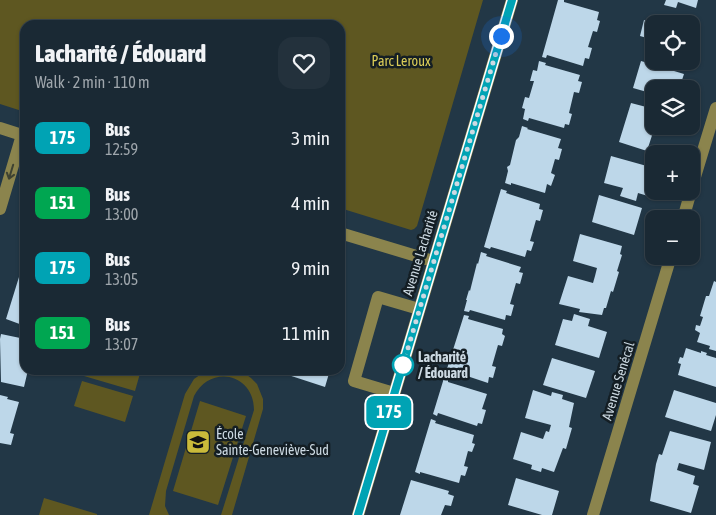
<!DOCTYPE html>
<html lang="en">
<head>
<meta charset="utf-8">
<style>
  :root { --surface:#1a2934; --page:#23313c; --text:#f1f3f6; --muted:#9fa6ac; --line:#38454f }
  body { margin:0; font-family:"Asap Condensed",sans-serif; background:var(--page); color:var(--text); height:100vh; display:flex; flex-direction:column; font-size:19px; white-space:nowrap }
  * { box-sizing:border-box; margin:0 }
  p { font-size:16px; color:var(--muted) }
  .icon { flex:none; width:28px; height:28px; fill:none; stroke:currentColor; stroke-width:2; stroke-linecap:round; stroke-linejoin:round }
  .map { position:relative; flex:1; overflow:hidden }
  .sheet { position:absolute; left:20px; top:20px; width:325px; height:355px; display:flex; flex-direction:column; background:var(--surface); border-radius:15px; box-shadow:0 1px 4px #0004,0 0 0 1px var(--line) }
  .sheet>* { flex:none }
  .badge { padding:0 10px; border-radius:8px; font-size:18px; line-height:32px }
  .buttons { position:absolute; left:645px; top:15px; display:grid; gap:10px }
  .buttons a { display:grid; place-items:center; width:55px; height:55px; border-radius:10px; background:var(--surface); box-shadow:0 1px 4px #0004,0 0 0 1px var(--line); font-size:25px }
  .you { position:absolute; width:25px; height:25px; margin:-12px; border:4px solid #fff; border-radius:50%; background:#1a73e8; box-shadow:0 0 0 8px #1a73e833 }
  .map>.badge { position:absolute; translate:-50% -50%; box-shadow:0 0 0 2px #fff }
  .round { display:grid; place-items:center; flex:none; width:52px; height:52px; border-radius:15px; background:var(--page) }
  .head { display:flex; align-items:center; justify-content:space-between; height:85px; padding:0 15px }
  h1 { font-size:24px; font-weight:800; line-height:38px }
  ul { padding:0; list-style:none }
  li { display:flex; align-items:center; gap:15px; height:65px; padding:0 15px }
  li div { flex:1 }
  li b { display:block; font-size:19px }
  li em { font-style:normal }
  li .badge { min-width:55px; font-weight:700; text-align:center }
  .map>svg:first-child { display:block }
  .green { fill:#5e5721 }
  .building { fill:#bdd7e9 }
  .lines { fill:none; stroke-linecap:round; stroke-linejoin:round }
  .minor { stroke:#8b844d; stroke-width:12 }
  .oneway { stroke:#3e4232 }
  .line-casing { stroke:#fff; stroke-width:11 }
  .line { stroke:#00a3b4; stroke-width:8 }
  .walk { stroke:#ccd9e2; stroke-width:5; stroke-dasharray:0 9 }
  .stop-dot { fill:#fff; stroke:#00a3b4; stroke-width:2.5 }
  .labels { text-anchor:middle; stroke-width:5; stroke-linejoin:round; paint-order:stroke }
  .park-label { font-size:14px; fill:#dbcc57; stroke:#141e24 }
  .street-label { font-size:14px; fill:#ccd9e2; stroke:#141e24 }
  .stop-label { font-size:14px; font-weight:bold; fill:#ccd9e2; stroke:#141e24; text-anchor:start }
  .poi-label { font-size:14px; fill:#ccd9e2; stroke:#141e24; text-anchor:start }
</style>
</head>
<body>
<div class="map">
<svg width="716" height="515" viewBox="0 0 716 515">
  <rect width="100%" height="100%" fill="#223746"/>
  <path class="green" d="M0,0H483L417,226L414,229L411,230L340,208V25H25V112L0,104Z
    M86,370H141L135,391L84,376Z
    M207,370H240L251,378L257,384L263,399V409L232,515H221L254,410C254,373 210,364 194,396L166,491L165,506L169,515H149L185,394L194,379Z
    M82,381L133,396L125,422L74,406Z
    M200,401L246,416L218,505L173,491Z
    M44,498L97,514V515H39Z"/>
  <path class="building" d="M558,0H564V2L599,12L597,20L600,21L597,32L593,31L588,47L592,48L589,59L585,58L583,66L547,55L546,58L542,57Z
    M666,0H698L696,8L678,2L676,8L664,5Z
    M644,20L654,23V52L644,49L647,38L640,36Z
    M539,61L546,63L545,65L580,75L578,81L582,82L579,93L574,92L569,113L572,114L569,125L565,124L564,128L529,118L528,121L523,119L525,109L522,108L525,97L529,98L534,81H530L533,70L537,71Z
    M641,61L684,74L679,89H654V94L633,88Z
    M631,103L654,109L655,126L647,151L619,142Z
    M522,126L528,128L527,129L561,139L558,148L562,149L559,160L555,159L551,173L555,175L551,186L547,184L545,193L511,183V185L505,183L508,171L507,167L510,165L516,140L519,137Z
    M611,156L654,168L648,196L638,193L636,201L620,196L623,188L604,183Z
    M501,189L507,191L506,193L540,204L539,209L543,210L540,221L536,220L530,241L534,242L531,251L527,250L525,257L491,247L490,249L484,247Z
    M599,195L642,208L634,235L592,222Z
    M580,234L622,246L620,254L622,255L617,271L619,272L613,292L611,291L606,308H604L602,315L579,312L580,309L559,304L568,276L593,283L595,276L597,268L573,261Z
    M481,252L487,254L486,256L521,267L519,272L523,273L520,284L516,283L510,304L514,305L511,316L506,315L505,320L470,310L469,312L464,311L467,300H466L469,290L470,291L477,263L478,264Z
    M19,277L25,278V326L6,319Z
    M714,281L716,282V351L709,349L710,346L697,342L700,333L695,330L696,325L700,326L703,317L700,316L706,296H709Z
    M574,314L590,319L588,326L607,332L599,358L555,345L563,319L572,321Z
    M464,315L469,316L468,319L503,329L502,334L505,336L502,346L498,345L492,366L496,367L493,378L489,377L488,383L452,371L451,374L446,372Z
    M1,334L25,339V370H28L24,387L1,382L0,339Z
    M686,348L701,353V351L707,353L706,355L716,358V387L678,375L681,364L678,363L680,357L683,358Z
    M552,358L595,371L586,398L543,385Z
    M273,370H330L325,387Z
    M444,378L448,379V382L487,394L482,409L486,410L482,424L478,423L477,426L438,413L437,416L433,414Z
    M533,390L551,396L552,392L563,395L562,399L574,403L569,427L572,428L566,449L563,448L554,472L542,468L541,472L531,469L532,465L513,459L521,432L543,439L546,431L549,432L551,425L525,418Z
    M674,390L716,403V415L711,431L665,417Z
    M0,395L8,397L7,399L19,402L10,433L14,434L11,445L0,443Z
    M431,419L436,421L435,423L474,435L472,443L475,444L472,452L468,451L464,466L468,467L465,476L461,475L459,483L420,472V474L415,472Z
    M670,431L711,442L704,470L679,463L677,470L695,476L693,484L699,486L691,513L650,501L656,464L659,454L662,455Z
    M516,478L559,491L552,515H542L508,505Z
    M411,480L449,491L448,494L454,496L451,506L445,505L441,515H400Z"/>
  <g class="lines">
    <path class="minor" d="M0,128L25,136
      M691,190L716,108
      M0,209L22,135
      M683,219L691,191
      M340,233L433,261
      M394,393L354,381L378,297L419,309
      M358,515L512,0
      M593,515L671,256"/>
  </g>
  <defs><path id="oneway-shaft" d="M-6 0H5M1.5-3L5.5 0L1.5 3" fill="none" stroke-width="1.6" stroke-linecap="round" stroke-linejoin="round" transform="scale(1.25)"/></defs>
  <use class="oneway" href="#oneway-shaft" transform="translate(11 172) rotate(107)"/>
  <g class="lines">
    <defs>
      <path id="line" d="M358,515L512,0"/>
    </defs>
    <use href="#line" class="line-casing"/>
    <use href="#line" class="line"/>
    <path class="walk" d="M403,365L501,36"/>
  </g>
  <defs>
    <symbol id="school-square" viewBox="-11 -11 22 22"><rect x="-9" y="-9" width="18" height="18" rx="4" fill="#caba3a" stroke="#141e24"/><path d="M0-5L7-2L0 1L-7-2ZM-4 1L0 2.5L4 1V4Q0 6-4 4Z" fill="#111"/></symbol>
  </defs>
  <g fill-rule="evenodd">
    <use href="#school-square" x="184" y="428" width="28" height="28"/>
  </g>
  <circle class="stop-dot" cx="403" cy="365" r="10"/>
  <g class="labels">
    <g class="park-label">
      <text x="401" y="66">Parc Leroux</text>
    </g>
    <g class="street-label">
      <text transform="translate(420 253) rotate(-73)" y="5">Avenue Lacharité</text>
      <text transform="translate(618 381) rotate(-73)" y="5">Avenue Senécal</text>
    </g>
    <g class="stop-label">
      <text x="418" y="362">Lacharité<tspan x="418" dy="16">/ Édouard</tspan></text>
    </g>
    <g class="poi-label">
      <text x="216" y="439">École<tspan x="216" dy="16">Sainte-Geneviève-Sud</tspan></text>
    </g>
  </g>
</svg>
<div class="buttons">
<a><svg class="icon" aria-label="locate" viewBox="0 0 24 24"><circle cx="12" cy="12" r="6"/><path d="M12 2v4M12 18v4M2 12h4M18 12h4"/></svg></a>
<a><svg class="icon" aria-label="layers" viewBox="0 0 24 24"><path d="M12 4l9 5-9 5-9-5zM3 14l9 5 9-5"/></svg></a>
<a>+</a>
<a>−</a>
</div>
<div class="you" style="left:501px;top:36px"></div>
<b class="badge" style="left:389px;top:412px;background:#00a3b4;color:#fff">175</b>
<section class="sheet">
<div class="head"><div><h1>Lacharité / Édouard</h1><p>Walk · 2 min · 110 m</p></div><a class="round"><svg class="icon" aria-label="heart" viewBox="0 0 24 24"><path d="M12 20l-8-8c-3-5 5-10 8-4 3-6 11-1 8 4z"/></svg></a></div>
<ul>
<li><span class="badge" style="background:#00a3b4;color:#fff">175</span><div><b>Bus</b><p>12:59</p></div><em>3 min</em></li>
<li><span class="badge" style="background:#00a651;color:#fff">151</span><div><b>Bus</b><p>13:00</p></div><em>4 min</em></li>
<li><span class="badge" style="background:#00a3b4;color:#fff">175</span><div><b>Bus</b><p>13:05</p></div><em>9 min</em></li>
<li><span class="badge" style="background:#00a651;color:#fff">151</span><div><b>Bus</b><p>13:07</p></div><em>11 min</em></li>
</ul>
</section>
</div>
</body>
</html>
